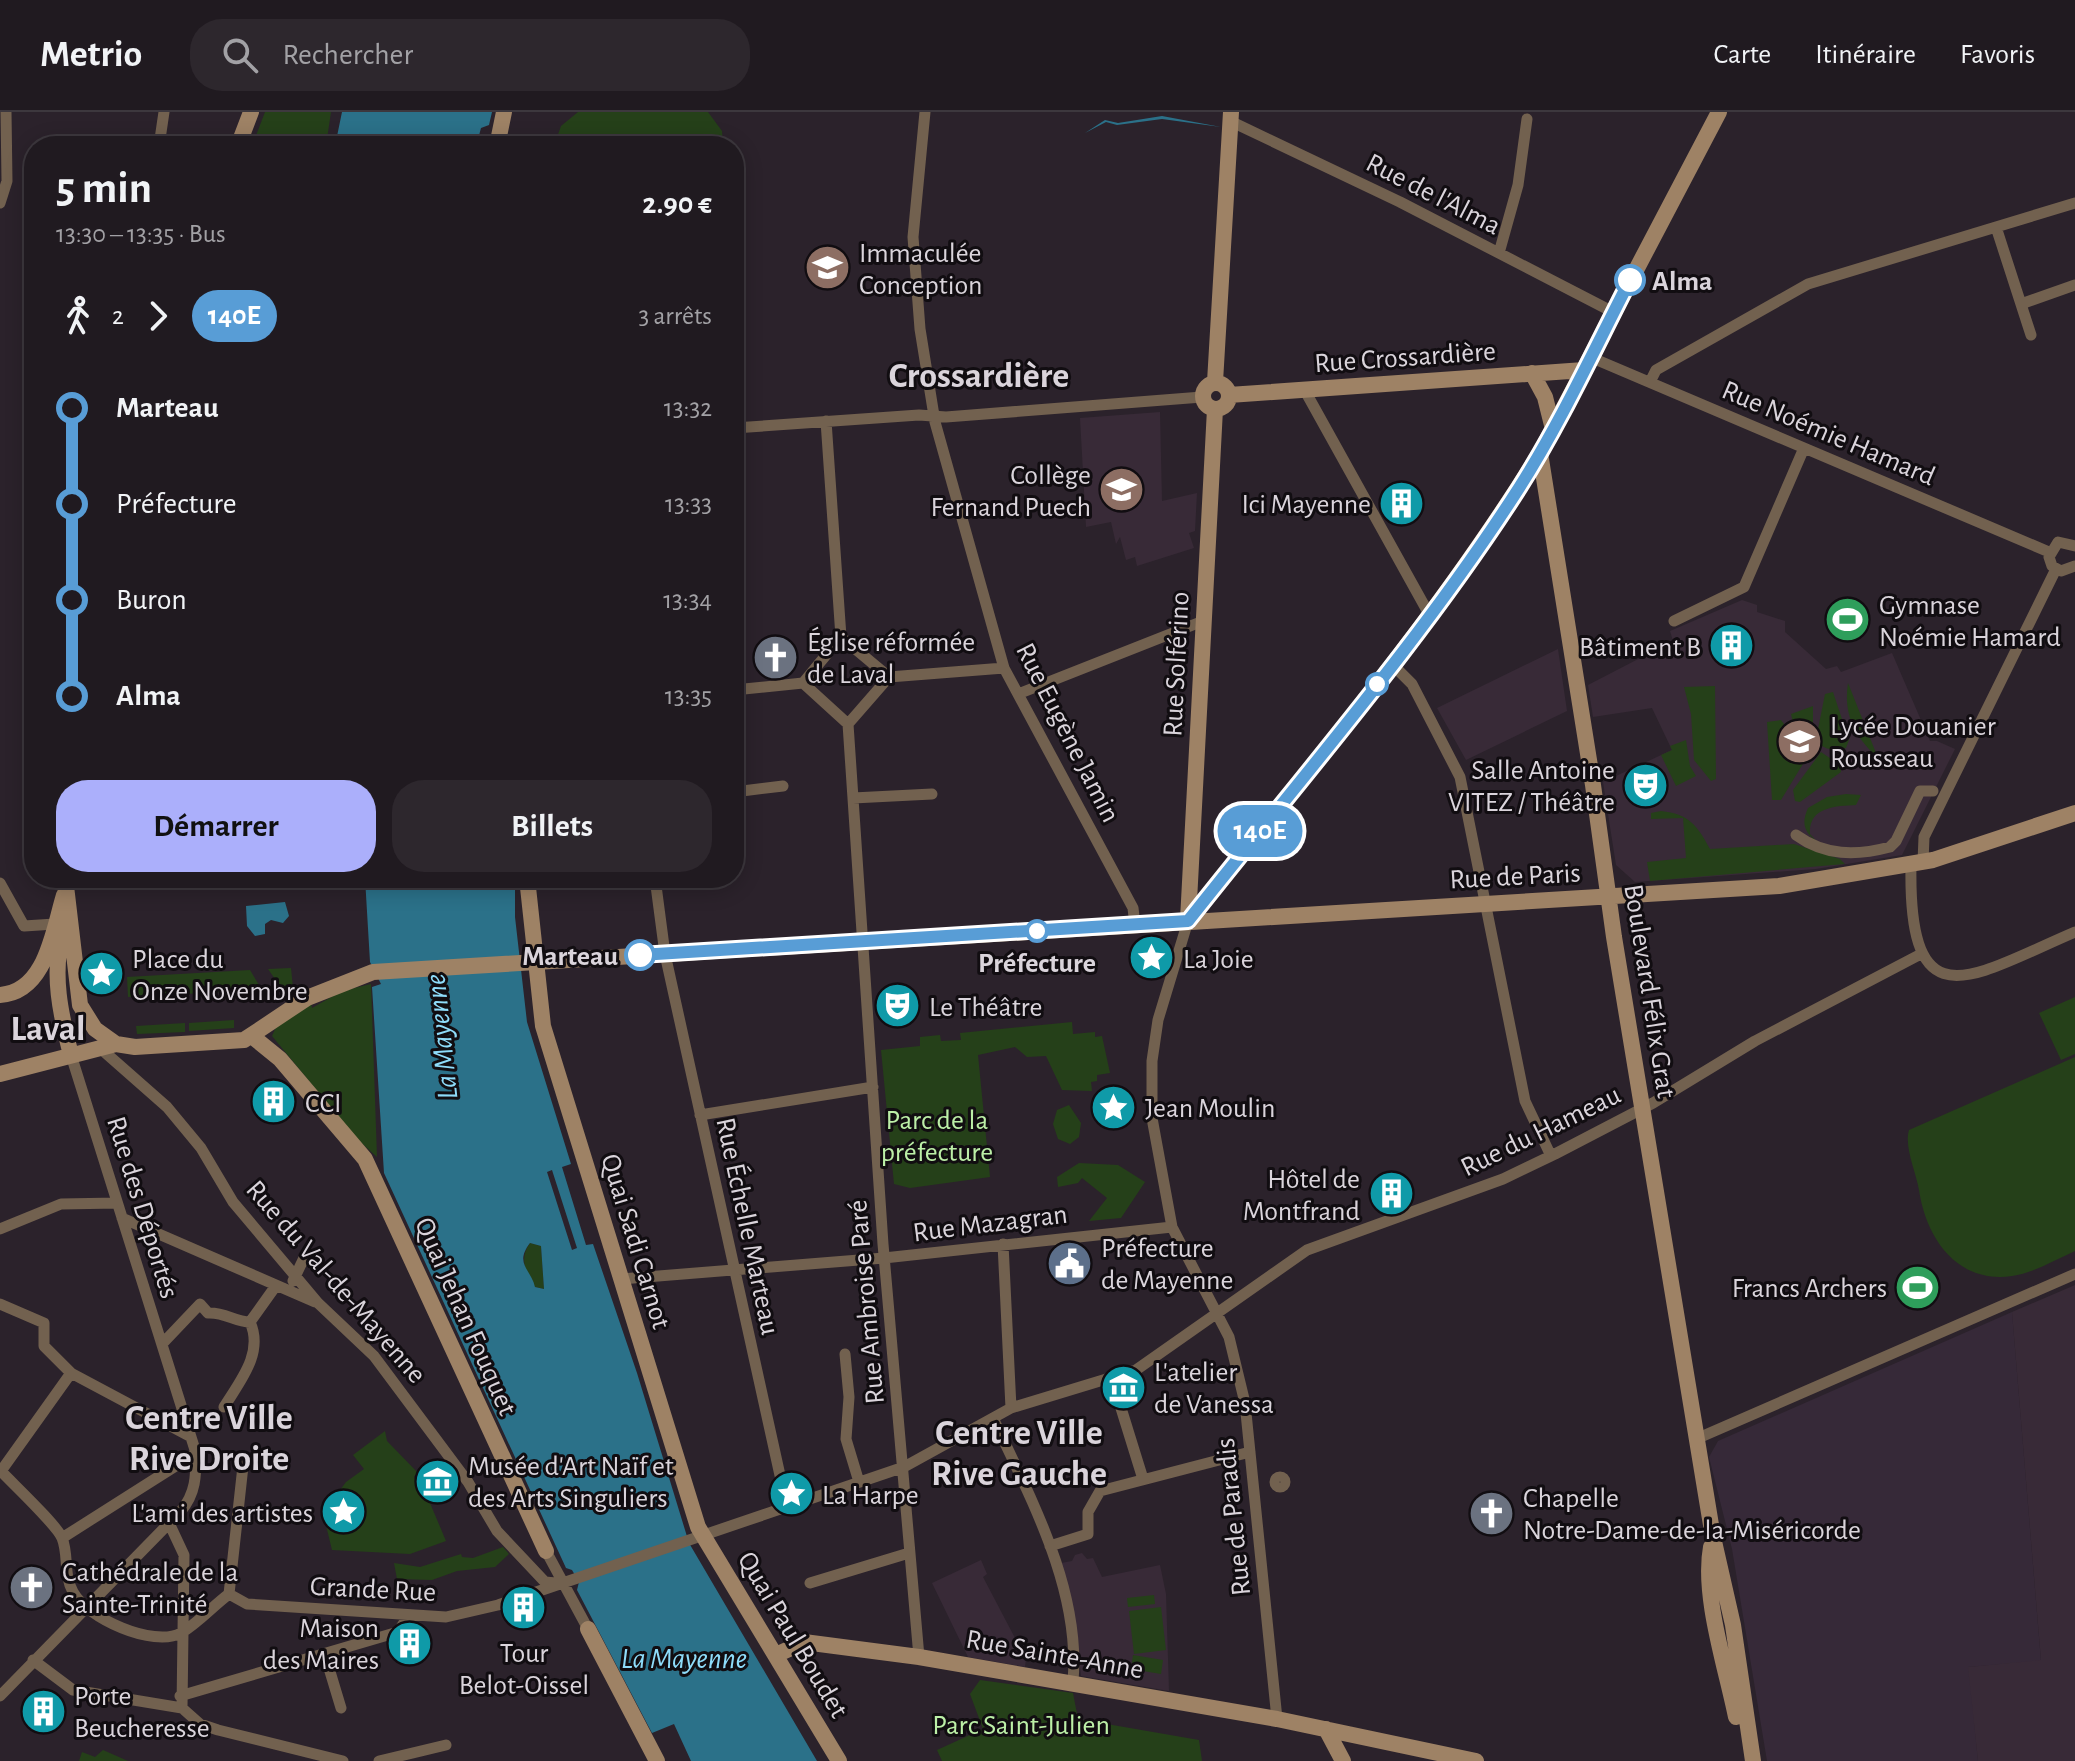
<!DOCTYPE html>
<html lang="fr">
<head>
<meta charset="utf-8">
<style>
  :root { --surface:#201a20; --page:#2d272d; --text:#f1f3f6; --muted:#a2a1a5; --line:#3d383e; --accent:#abaffb }
  body { margin:0; font-family:"Alegreya Sans",sans-serif; background:var(--page); color:var(--text); height:100vh; display:flex; flex-direction:column; font-size:30px; white-space:nowrap }
  * { box-sizing:border-box; margin:0 }
  p { font-size:26px; color:var(--muted) }
  .icon { flex:none; width:44px; height:44px; fill:none; stroke:currentColor; stroke-width:2; stroke-linecap:round; stroke-linejoin:round }
  .map { position:relative; flex:1; overflow:hidden }
  .panel { position:absolute; left:24px; top:24px; width:720px; height:752px; display:flex; flex-direction:column; background:var(--surface); border-radius:32px; box-shadow:0 4px 20px #0003,0 0 0 2px var(--line) }
  .panel>* { flex:none }
  .badge { padding:0 16px; border-radius:26px; font-size:28px; line-height:52px }
  .map>.badge { position:absolute; translate:-50% -50%; box-shadow:0 0 0 4px #fff }
  .legs { display:flex; align-items:center; gap:12px; height:88px; padding:0 32px; font-size:26px }
  .legs p { margin-inline-start:auto }
  .headline { display:flex; align-items:center; justify-content:space-between; height:136px; padding:0 32px }
  h1 { font-size:44px; font-weight:700; line-height:60px }
  .cta { display:flex; gap:16px; margin-top:auto; padding:16px 32px }
  .cta a { flex:1; height:92px; border-radius:32px; background:var(--accent); color:#111; font-size:32px; font-weight:700; line-height:92px; text-align:center }
  .cta a+a { background:var(--page); color:var(--text) }
  ul { padding:0 32px; list-style:none }
  li { display:flex; align-items:center; gap:28px; height:96px; font-size:30px }
  li i { display:grid; place-items:center; width:12px; height:100%; margin:0 10px; background:currentColor }
  li i::after { content:''; width:20px; height:20px; margin:-10px; border:6px solid; border-radius:50%; background:var(--surface) }
  li p { margin-inline-start:auto }
  li:first-child i { background:linear-gradient(#0000 50%,currentColor 0) }
  li:last-child i { background:linear-gradient(currentColor 50%,#0000 0) }
  header { display:flex; align-items:center; gap:48px; box-sizing:border-box; height:112px; padding:0 40px; background:var(--surface); border-bottom:2px solid var(--line) }
  header strong { font-size:38px }
  nav { display:flex; gap:44px; margin-inline-start:auto; font-size:28px }
  .search { width:560px; height:72px; background:var(--page); display:flex; align-items:center; gap:20px; box-sizing:border-box; padding:0 28px; border-radius:32px; color:var(--muted); font-size:30px }
  .map>svg:first-child { display:block }
  .built { fill:#362938 }
  .education { fill:#382a37 }
  .green { fill:#254019 }
  .water { fill:#2b7189; fill-rule:evenodd }
  .lines { fill:none; stroke-linecap:round; stroke-linejoin:round }
  .street { stroke:#72614f; stroke-width:11 }
  .secondary { stroke:#9e8265; stroke-width:16 }
  .line-1-casing { stroke:#fff; stroke-width:18 }
  .line-1 { stroke:#589dd6; stroke-width:12 }
  .stop-1-dot { fill:#fff; stroke:#589dd6; stroke-width:4 }
  .labels { text-anchor:middle; stroke-width:6; stroke-linejoin:round; paint-order:stroke }
  .street-label { font-size:28px; fill:#dad4db; stroke:#110d11 }
  .poi-label { font-size:28px; fill:#dad4db; stroke:#110d11; text-anchor:start }
  .stop-label { font-size:28px; font-weight:bold; fill:#dad4db; stroke:#110d11; text-anchor:start }
  .park-label { font-size:28px; fill:#bcefa7; stroke:#110d11 }
  .water-label { font-size:30px; font-style:italic; fill:#8edcfa; stroke:#110d11 }
  .district-label { font-size:36px; font-weight:bold; fill:#dad4db; stroke:#110d11 }
</style>
</head>
<body>
<header>
<strong>Metrio</strong>
<div class="search"><svg class="icon" aria-label="search" viewBox="0 0 24 24"><circle cx="10" cy="10" r="6"/><path d="M15 15l6 6"/></svg>Rechercher</div>
<nav><a>Carte</a><a>Itinéraire</a><a>Favoris</a></nav>
</header>
<div class="map">
<svg width="2075" height="1649" viewBox="0 0 2075 1649">
  <rect width="100%" height="100%" fill="#2b222b"/>
  <path class="built" d="M2012,1200L2041,1549L1969,1555L1978,1649H1767L1732,1437L1709,1345L1718,1329Z"/>
  <path class="education" d="M1160,300L1162,389L1197,381L1195,419L1189,421L1194,436L1137,454L1135,445L1126,448L1120,425L1116,432L1111,410L1086,415L1080,306Z
    M1742,488L1757,493V500L1785,509V520L1826,557L1837,554L1841,560L1892,541L1930,629H1937L1955,637L1902,743L1816,757L1635,770L1616,753L1603,670L1672,638L1652,596L1593,605L1588,573L1673,529L1670,519Z
    M1558,537L1567,599L1466,648L1437,596Z
    M2075,1173V1649H1978L1968,1555L2041,1548L2012,1200Z
    M1082,1441L1087,1447L1093,1446L1102,1465L1160,1453L1166,1482L1169,1579L1081,1564L1074,1500L1061,1451L1072,1449L1075,1443Z
    M981,1448L987,1462L983,1465L1026,1547L1025,1555L968,1545L932,1471Z"/>
  <path class="green" d="M265,0H331L326,34H252Z
    M578,0H708L722,19L723,34H554L561,14Z
    M1848,571L1878,646C1855,625 1843,603 1848,571Z
    M1715,574L1716,667L1711,669L1694,648L1691,602L1684,575Z
    M1833,580L1849,628L1846,636C1835,639 1821,638 1816,627L1825,582Z
    M1813,594V621L1794,615L1791,602Z
    M1781,608L1790,620L1810,628L1812,637L1781,688H1772L1767,610Z
    M1686,628L1690,654L1696,664L1676,674L1661,643L1672,638L1670,634Z
    M1821,640L1840,653L1841,660L1800,690L1795,689L1793,678Z
    M1846,682L1861,683L1856,693C1836,694 1808,695 1810,722L1818,731C1804,720 1801,712 1808,696L1827,685Z
    M1661,699C1689,702 1697,713 1710,737L1794,732L1840,747L1845,752L1650,769L1647,750L1686,746L1683,706L1651,707V701Z
    M291,856L293,876L282,877L268,857Z
    M250,858L262,878L128,885L127,865Z
    M371,872L377,1045L356,1026L272,924L277,913L311,891L312,896L342,879Z
    M2075,885V942L2061,948L2039,901Z
    M234,908V916L189,919V911Z
    M1072,910L1073,922L1095,920V925L1102,924L1110,961L1097,963V969L1091,970L1092,979L1062,978L1046,944L1027,945L1015,935L978,943L990,1065L910,1076L894,1072L881,938L920,934V925L940,923L941,929L961,928L960,921Z
    M185,911V920L137,922L136,914Z
    M2075,945V1139C2055,1148 2033,1161 2012,1164C1957,1172 1926,1126 1919,1078C1916,1060 1904,1035 1909,1018Z
    M1069,993L1081,1011L1079,1025L1070,1032L1058,1027L1053,1012L1057,998Z
    M1079,1051L1118,1053L1145,1070L1121,1106L1089,1109L1107,1086L1082,1066L1078,1071L1058,1075L1057,1065Z
    M530,1131L541,1134L544,1177L535,1175C525,1160 519,1146 530,1131Z
    M385,1319L387,1329L419,1362L414,1364L417,1373L422,1372L446,1429L410,1442L332,1438L323,1401L346,1370L364,1357L353,1343Z
    M503,1435L509,1442L495,1455L457,1459L432,1468L397,1467L394,1451L420,1455L461,1442L462,1445L473,1446Z
    M1154,1483L1155,1492L1128,1495L1127,1486Z
    M1161,1495L1166,1538L1134,1542L1129,1499Z
    M1133,1543L1163,1548L1161,1562L1131,1557Z
    M980,1568L1073,1581L1078,1607L1199,1628L1202,1649H942L937,1638L983,1617L970,1582Z
    M103,1638L128,1649H79L82,1640L95,1645Z"/>
  <path class="water" d="M342,0H492L489,13L481,16L477,31L484,34H335Z
    M1162,4L1221,15L1162,7L1117,13L1106,10L1085,21L1105,8L1118,11Z
    M365,766H515V805L527,910L571,1052L562,1055L586,1133L593,1132L637,1261L689,1431L817,1649H691L674,1612L652,1621L577,1478L579,1470L572,1458L566,1456L384,1061L372,875L381,872L370,850ZM552,1058L577,1136L572,1138L547,1060ZM530,1131L541,1134L544,1177L535,1175C531,1157 514,1152 530,1131Z
    M285,790L289,804L283,811L271,808L265,812V822L255,824L247,814L246,794Z"/>
  <g class="lines">
    <path class="street" d="M925,0L913,125L920,217L935,310L1004,556L1133,796L1135,813
      M1230,9L1400,90L1613,200
      M159,34L164,0
      M0,91L7,69L6,0
      M1996,115L2031,223
      M1499,141L1518,73L1527,7
      M2021,192L2075,173
      M1590,245L2049,440
      M1650,270L1656,258L1808,172L2075,91
      M1304,277L1429,502
      M826,309L841,525
      M734,316L919,303L946,305L1202,285
      M2075,434L2058,430L2049,445L2052,454L2061,459L2075,454
      M1674,509L1744,475L1804,336
      M841,525L889,565L848,612L803,571Z
      M1392,552L1412,572L1460,665L1525,989L1551,1044
      M889,565L1004,556
      M734,578L803,571
      M1018,582L1203,509
      M848,612L883,1132L919,1545
      M734,680L783,674
      M853,686L932,682
      M1796,723C1825,744 1856,744 1890,735L1896,729L1920,679H1933
      M1923,750L1924,725L2056,457
      M1911,753C1908,914 1972,864 2075,820
      M655,766L665,842L787,1395
      M0,771L24,814L55,812
      M1188,809L1158,908L1152,949V1006L1172,1115L1229,1225L1245,1291L1277,1607
      M100,936L167,995L201,1036L233,1090L318,1191L374,1244L468,1370L497,1419L545,1470L556,1471
      M700,1003L873,975
      M122,1106L315,1190
      M0,1117L61,1092L117,1091
      M1003,1132L1011,1296
      M621,1167L884,1146L1172,1115
      M293,1169L305,1144
      M0,1192L44,1211V1234L71,1261L191,1325
      M162,1232L200,1192L208,1201C225,1200 235,1210 250,1210
      M845,1242L849,1285L846,1327L859,1370
      M1112,1267L1143,1367
      M224,1295C240,1269 264,1241 250,1210L275,1175
      M993,1306C1031,1387 1081,1478 1073,1569
      M1696,1327L2075,1162
      M0,1358C12,1371 57,1413 62,1426C69,1443 63,1462 73,1480C87,1506 153,1536 181,1521C198,1511 213,1494 229,1482
      M1,1359L71,1261
      M1275 1370a5 5 0 1 1 10 0a5 5 0 1 1-10 0Z
      M169,1411L184,1443L182,1596
      M62,1426L196,1341
      M1050,1434L1088,1422V1400L1100,1379L1250,1340
      M546,1439L588,1517
      M810,1471L909,1441
      M229,1482L247,1492L446,1505L498,1493L904,1355L1011,1296L1136,1258L1307,1138L1503,1067L1555,1042L1653,991L1755,929L1921,842
      M229,1482L243,1354
      M325,1543L341,1596
      M33,1548L73,1578L182,1596
      M0,1584L181,1399C196,1381 196,1364 196,1341L71,943
      M180,1584L398,1520L409,1503
      M182,1596L200,1612L218,1618L343,1649
      M379,1649L446,1633"/>
    <path class="secondary" d="M238,34L251,0
      M497,34L504,0
      M1532,261L1545,285L1553,317
      M1215,270L1231,0
      M1203 284a13 13 0 1 1 26 0a13 13 0 1 1-26 0Z
      M1229,283L1584,258
      M1540,341L1593,673L1614,825L1713,1425L1733,1513L1753,1649
      M527,766L543,914L698,1415L839,1649
      M66,774L80,893L95,917L116,932
      M1188,808L1215,297
      M1188,809C1310,657 1437,507 1540,341L1719,0
      M63,821C51,861 61,904 71,943
      M0,883C46,880 53,819 64,783
      M253,925L280,947L365,1047L546,1439
      M0,962L116,932L135,935L244,928L307,886L373,860L1779,774L1933,748L2075,701
      M1711,1435C1702,1484 1726,1555 1736,1605
      M588,1517L657,1649
      M776,1543L804,1530L919,1545L1277,1607L1476,1649
      M1326,1617L1343,1649"/>
  </g>
  <g class="lines">
    <defs>
      <path id="line-1" d="M640,843L1188,809C1300,667 1421,529 1519,376C1561,310 1594,238 1630,168"/>
    </defs>
    <use href="#line-1" class="line-1-casing"/>
    <use href="#line-1" class="line-1"/>
  </g>
  <defs>
    <symbol id="school-disc" viewBox="-11 -11 22 22"><circle r="9.5" fill="#8d6e63" stroke="#110d11"/><path d="M0-5L7-2L0 1L-7-2ZM-4 1L0 2.5L4 1V4Q0 6-4 4Z" fill="#fff"/></symbol>
    <symbol id="building-disc" viewBox="-11 -11 22 22"><circle r="9.5" fill="#0f9aa8" stroke="#110d11"/><path d="M-4-6H4V6H1V3H-1V6H-4ZM-2.5-4.3h1.7v1.8h-1.7ZM.8-4.3h1.7v1.8H.8ZM-2.5-1h1.7V.8h-1.7ZM.8-1h1.7V.8H.8Z" fill="#fff"/></symbol>
    <symbol id="stadium-disc" viewBox="-11 -11 22 22"><circle r="9.5" fill="#2e9e5b" stroke="#110d11"/><path d="M0-5a6.5 5 0 1 0 0 10a6.5 5 0 1 0 0-10ZM-3.5-1.8h7v3.6h-7Z" fill="#fff"/></symbol>
    <symbol id="church-disc" viewBox="-11 -11 22 22"><circle r="9.5" fill="#6b7280" stroke="#110d11"/><path d="M-1.2-6h2.4v3.5h3.3v2.4h-3.3V6h-2.4V-.1h-3.3v-2.4h3.3Z" fill="#fff"/></symbol>
    <symbol id="theatre-disc" viewBox="-11 -11 22 22"><circle r="9.5" fill="#0f9aa8" stroke="#110d11"/><path d="M-5-5.5Q0-4 5-5.5V0Q5 5 0 6Q-5 5-5 0ZM-3.3-2.5H-1v1.5H-3.3ZM1-2.5H3.3v1.5H1ZM-2.8 1Q0 5.5 2.8 1Z" fill="#fff"/></symbol>
    <symbol id="sight-disc" viewBox="-11 -11 22 22"><circle r="9.5" fill="#0f9aa8" stroke="#110d11"/><path d="M0-6L1.8-2.2L6-1.7L2.9 1.2L3.7 5.4L0 3.3L-3.7 5.4L-2.9 1.2L-6-1.7L-1.8-2.2Z" fill="#fff"/></symbol>
    <symbol id="civic-disc" viewBox="-11 -11 22 22"><circle r="9.5" fill="#5c6f8a" stroke="#110d11"/><path d="M-.6-6.5H3V-4.5H.6V-3L4-1V1h2V6H-6V1h2V-1L-.6-3ZM-1.2 2.5V6h2.4V2.5Z" fill="#fff"/></symbol>
    <symbol id="museum-disc" viewBox="-11 -11 22 22"><circle r="9.5" fill="#0f9aa8" stroke="#110d11"/><path d="M0-6L6-3V-2H-6V-3ZM-5-1h2V3h-2ZM-1-1h2V3h-2ZM3-1h2V3H3ZM-6 4H6V6H-6Z" fill="#fff"/></symbol>
  </defs>
  <g fill-rule="evenodd">
    <use href="#school-disc" x="802" y="130" width="51" height="51"/>
    <use href="#school-disc" x="1096" y="352" width="51" height="51"/>
    <use href="#building-disc" x="1376" y="366" width="51" height="51"/>
    <use href="#stadium-disc" x="1822" y="482" width="51" height="51"/>
    <use href="#building-disc" x="1706" y="508" width="51" height="51"/>
    <use href="#church-disc" x="750" y="520" width="51" height="51"/>
    <use href="#school-disc" x="1774" y="604" width="51" height="51"/>
    <use href="#theatre-disc" x="1620" y="648" width="51" height="51"/>
    <use href="#sight-disc" x="1126" y="820" width="51" height="51"/>
    <use href="#sight-disc" x="76" y="836" width="51" height="51"/>
    <use href="#theatre-disc" x="872" y="868" width="51" height="51"/>
    <use href="#building-disc" x="248" y="964" width="51" height="51"/>
    <use href="#sight-disc" x="1088" y="970" width="51" height="51"/>
    <use href="#building-disc" x="1366" y="1056" width="51" height="51"/>
    <use href="#civic-disc" x="1044" y="1126" width="51" height="51"/>
    <use href="#stadium-disc" x="1892" y="1150" width="51" height="51"/>
    <use href="#museum-disc" x="1098" y="1250" width="51" height="51"/>
    <use href="#museum-disc" x="412" y="1344" width="51" height="51"/>
    <use href="#sight-disc" x="766" y="1356" width="51" height="51"/>
    <use href="#sight-disc" x="318" y="1374" width="51" height="51"/>
    <use href="#church-disc" x="1466" y="1376" width="51" height="51"/>
    <use href="#church-disc" x="6" y="1450" width="51" height="51"/>
    <use href="#building-disc" x="498" y="1470" width="51" height="51"/>
    <use href="#building-disc" x="384" y="1506" width="51" height="51"/>
    <use href="#building-disc" x="18" y="1574" width="51" height="51"/>
  </g>
  <g class="stop-1-dot">
    <circle cx="1630" cy="168" r="14"/>
    <circle cx="1377" cy="572" r="10"/>
    <circle cx="1037" cy="819" r="10"/>
    <circle cx="640" cy="843" r="14"/>
  </g>
  <g class="labels">
    <g class="street-label">
      <text transform="translate(1434 81) rotate(27)" y="10">Rue de l'Alma</text>
      <text transform="translate(1405 244) rotate(-4)" y="10">Rue Crossardière</text>
      <text transform="translate(1829 320) rotate(23)" y="10">Rue Noémie Hamard</text>
      <text transform="translate(1175 552) rotate(-87)" y="10">Rue Solférino</text>
      <text transform="translate(1069 620) rotate(63)" y="10">Rue Eugène Jamin</text>
      <text transform="translate(1515 763) rotate(-3)" y="10">Rue de Paris</text>
      <text transform="translate(1651 879) rotate(81)" y="10">Boulevard Félix Grat</text>
      <text transform="translate(1540 1018) rotate(-26)" y="10">Rue du Hameau</text>
      <text transform="translate(144 1095) rotate(73)" y="10">Rue des Déportés</text>
      <text transform="translate(990 1110) rotate(-7)" y="10">Rue Mazagran</text>
      <text transform="translate(749 1114) rotate(78)" y="10">Rue Échelle Marteau</text>
      <text transform="translate(637 1129) rotate(73)" y="10">Quai Sadi Carnot</text>
      <text transform="translate(337 1169) rotate(49)" y="10">Rue du Val-de-Mayenne</text>
      <text transform="translate(865 1190) rotate(-95)" y="10">Rue Ambroise Paré</text>
      <text transform="translate(467 1204) rotate(66)" y="10">Quai Jehan Fouquet</text>
      <text transform="translate(1232 1405) rotate(-96)" y="10">Rue de Paradis</text>
      <text transform="translate(373 1476) rotate(3)" y="10">Grande Rue</text>
      <text transform="translate(794 1522) rotate(59)" y="10">Quai Paul Boudet</text>
      <text transform="translate(1055 1541) rotate(10)" y="10">Rue Sainte-Anne</text>
    </g>
    <g class="poi-label">
      <text x="859" y="150">Immaculée<tspan x="859" dy="32">Conception</tspan></text>
      <text x="1091" y="372" text-anchor="end">Collège<tspan x="1091" dy="32">Fernand Puech</tspan></text>
      <text x="1371" y="401" text-anchor="end">Ici Mayenne</text>
      <text x="1879" y="502">Gymnase<tspan x="1879" dy="32">Noémie Hamard</tspan></text>
      <text x="807" y="539">Église réformée<tspan x="807" dy="32">de Laval</tspan></text>
      <text x="1701" y="544" text-anchor="end">Bâtiment B</text>
      <text x="1830" y="623">Lycée Douanier<tspan x="1830" dy="32">Rousseau</tspan></text>
      <text x="1615" y="667" text-anchor="end">Salle Antoine<tspan x="1615" dy="32">VITEZ / Théâtre</tspan></text>
      <text x="132" y="856">Place du<tspan x="132" dy="32">Onze Novembre</tspan></text>
      <text x="1183" y="856">La Joie</text>
      <text x="929" y="904">Le Théâtre</text>
      <text x="305" y="1000">CCI</text>
      <text x="1145" y="1005">Jean Moulin</text>
      <text x="1360" y="1076" text-anchor="end">Hôtel de<tspan x="1360" dy="32">Montfrand</tspan></text>
      <text x="1101" y="1145">Préfecture<tspan x="1101" dy="32">de Mayenne</tspan></text>
      <text x="1887" y="1185" text-anchor="end">Francs Archers</text>
      <text x="1154" y="1269">L'atelier<tspan x="1154" dy="32">de Vanessa</tspan></text>
      <text x="468" y="1363">Musée d'Art Naïf et<tspan x="468" dy="32">des Arts Singuliers</tspan></text>
      <text x="822" y="1392">La Harpe</text>
      <text x="1523" y="1395">Chapelle<tspan x="1523" dy="32">Notre-Dame-de-la-Miséricorde</tspan></text>
      <text x="313" y="1410" text-anchor="end">L'ami des artistes</text>
      <text x="62" y="1469">Cathédrale de la<tspan x="62" dy="32">Sainte-Trinité</tspan></text>
      <text x="379" y="1525" text-anchor="end">Maison<tspan x="379" dy="32">des Maires</tspan></text>
      <text x="524" y="1550" text-anchor="middle">Tour<tspan x="524" dy="32">Belot-Oissel</tspan></text>
      <text x="74" y="1593">Porte<tspan x="74" dy="32">Beucheresse</tspan></text>
    </g>
    <g class="stop-label">
      <text x="1652" y="178">Alma</text>
      <text x="618" y="853" text-anchor="end">Marteau</text>
      <text x="1037" y="860" text-anchor="middle">Préfecture</text>
    </g>
    <g class="park-label">
      <text x="937" y="1017">Parc de la<tspan x="937" dy="32">préfecture</tspan></text>
      <text x="1021" y="1622">Parc Saint-Julien</text>
    </g>
    <g class="water-label">
      <text transform="translate(441 925) rotate(-96)" y="10">La Mayenne</text>
      <text x="684" y="1556">La Mayenne</text>
    </g>
    <g class="district-label">
      <text x="979" y="275">Crossardière</text>
      <text x="48" y="928">Laval</text>
      <text x="209" y="1317">Centre Ville<tspan x="209" dy="41">Rive Droite</tspan></text>
      <text x="1019" y="1332">Centre Ville<tspan x="1019" dy="41">Rive Gauche</tspan></text>
    </g>
  </g>
</svg>
<b class="badge" style="left:1260px;top:719px;background:#589dd6;color:#fff">140E</b>
<section class="panel">
<div class="headline"><div><h1>5 min</h1><p>13:30 – 13:35 · Bus</p></div><b>2.90 €</b></div>
<div class="legs"><svg class="icon" aria-label="walk" viewBox="0 0 24 24"><circle cx="13" cy="4" r="2"/><path d="M13 8l-2 6 4 7M11 14l-3 7M7 12l3-4h3l4 4"/></svg>2<svg class="icon" aria-label="forward" viewBox="0 0 24 24"><path d="M9 5l7 7-7 7"/></svg><b class="badge" style="background:#589dd6;color:#fff">140E</b><p>3 arrêts</p></div>
<ul>
<li><i style="color:#589dd6"></i><b>Marteau</b><p>13:32</p></li>
<li><i style="color:#589dd6"></i><span>Préfecture</span><p>13:33</p></li>
<li><i style="color:#589dd6"></i><span>Buron</span><p>13:34</p></li>
<li><i style="color:#589dd6"></i><b>Alma</b><p>13:35</p></li>
</ul>
<div class="cta"><a>Démarrer</a><a>Billets</a></div>
</section>
</div>
</body>
</html>
